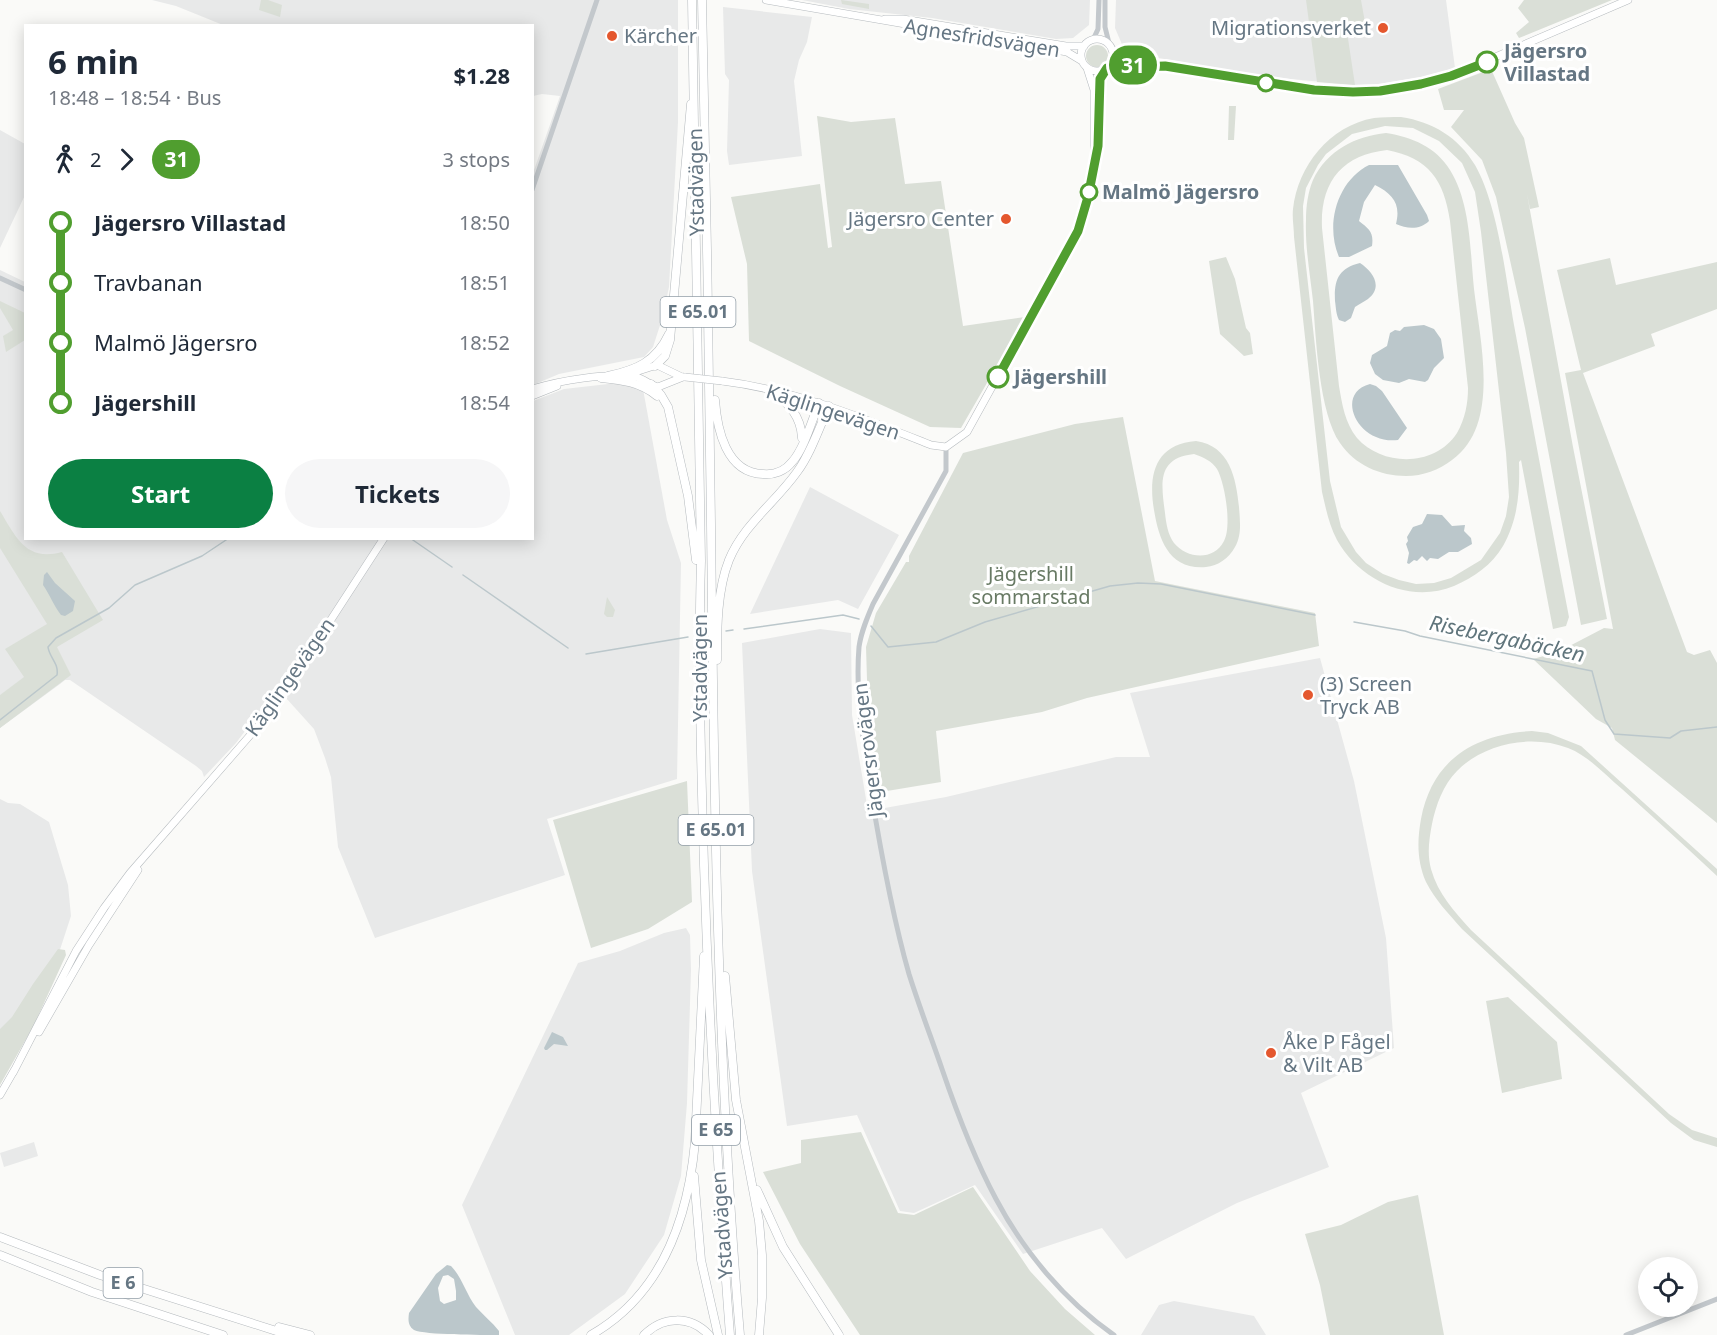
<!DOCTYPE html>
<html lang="en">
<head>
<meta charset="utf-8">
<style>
  :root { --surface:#fff; --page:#f6f6f7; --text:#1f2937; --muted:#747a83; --accent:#0b8043 }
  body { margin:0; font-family:"Noto Sans",sans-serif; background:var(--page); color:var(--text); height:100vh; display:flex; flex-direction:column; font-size:22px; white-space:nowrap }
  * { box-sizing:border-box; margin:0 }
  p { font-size:20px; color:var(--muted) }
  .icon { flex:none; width:33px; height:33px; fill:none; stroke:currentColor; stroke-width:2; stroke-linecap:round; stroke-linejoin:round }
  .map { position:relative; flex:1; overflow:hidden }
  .details { position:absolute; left:24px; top:24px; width:510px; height:516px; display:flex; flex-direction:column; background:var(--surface); border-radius:0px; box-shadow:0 3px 15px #0003 }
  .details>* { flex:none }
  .badge { padding:0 12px; border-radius:20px; font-size:21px; line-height:39px }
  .fabs { position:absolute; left:1638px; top:1257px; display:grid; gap:12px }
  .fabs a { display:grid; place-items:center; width:60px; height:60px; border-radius:50%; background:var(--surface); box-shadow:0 3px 15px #0003; font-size:30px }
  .map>.badge { position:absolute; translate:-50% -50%; box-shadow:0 0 0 3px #fff }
  .legs { display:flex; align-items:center; gap:9px; height:66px; padding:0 24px; font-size:20px }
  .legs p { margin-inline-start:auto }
  .overview { display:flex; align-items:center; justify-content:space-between; height:102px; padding:0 24px }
  h1 { font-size:33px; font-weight:700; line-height:45px }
  .cta { display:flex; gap:12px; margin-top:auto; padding:12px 24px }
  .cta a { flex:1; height:69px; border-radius:36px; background:var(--accent); color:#fff; font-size:24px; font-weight:700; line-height:69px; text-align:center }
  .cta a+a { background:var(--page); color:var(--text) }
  ul { padding:0 24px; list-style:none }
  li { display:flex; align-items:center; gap:21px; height:60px; font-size:22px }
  li i { display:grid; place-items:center; width:9px; height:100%; margin:0 8px; background:currentColor }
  li i::after { content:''; width:15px; height:15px; margin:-8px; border:4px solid; border-radius:50%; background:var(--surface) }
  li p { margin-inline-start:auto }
  li:first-child i { background:linear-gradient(#0000 50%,currentColor 0) }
  li:last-child i { background:linear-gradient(currentColor 50%,#0000 0) }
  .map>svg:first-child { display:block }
  .built { fill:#e8e9e9 }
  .green { fill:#dadfd7; fill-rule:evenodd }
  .water { fill:#bbc7cb; fill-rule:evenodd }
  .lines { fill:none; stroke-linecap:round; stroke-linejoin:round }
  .stream { stroke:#bbc7cb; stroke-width:1.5 }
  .major-casing { stroke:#b5babe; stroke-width:8 }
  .highway-casing { stroke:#b4b9bd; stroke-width:9 }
  .minor { stroke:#c3c8cc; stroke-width:5 }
  .major { stroke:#fff; stroke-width:7 }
  .highway { stroke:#fff; stroke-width:8 }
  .major-bridge-casing { stroke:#b5babe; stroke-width:8; stroke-linecap:butt }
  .major-bridge { stroke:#fff; stroke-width:7 }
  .line-1-casing { stroke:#fff; stroke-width:14 }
  .line-1 { stroke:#509e2f; stroke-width:9 }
  .poi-dot { fill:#e4572e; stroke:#fff; stroke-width:2 }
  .stop-1-dot { fill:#fff; stroke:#509e2f; stroke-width:3 }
  .labels { text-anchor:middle; stroke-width:6; stroke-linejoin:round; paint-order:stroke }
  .shield { fill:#fff; stroke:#939fa8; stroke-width:1.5 }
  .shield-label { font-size:18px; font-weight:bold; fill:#657683 }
  .poi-label { font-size:20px; fill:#657683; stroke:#fff; text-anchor:start }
  .street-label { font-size:20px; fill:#657683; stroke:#fff }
  .stop-label { font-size:20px; font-weight:bold; fill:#657683; stroke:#fff; text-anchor:start }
  .park-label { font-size:20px; fill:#687a64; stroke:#fff }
  .water-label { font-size:21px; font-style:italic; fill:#60757c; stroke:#fff }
</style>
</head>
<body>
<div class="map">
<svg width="1717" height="1335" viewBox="0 0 1717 1335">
  <rect width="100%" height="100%" fill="#fafaf8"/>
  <path class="built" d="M152,0H678V122L669,287L663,316L653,347L644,357L559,374L533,385V173L560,96L542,94L533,96L532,26L223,25L176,6Z
    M802,0H1090L1089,25L1073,38L1056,39L932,18L849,9Z
    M1116,0H1446L1455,68L1422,77L1378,84L1353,85L1270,77L1129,53L1124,49L1115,28Z
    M723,7L812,17L807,42L799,60L794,81L802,156L729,165L727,151L729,80L725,74Z
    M0,130L25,144L26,193L0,248Z
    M0,270L25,282L26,538H532L533,401L564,389L617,383L643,389L667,520L681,563L677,779L547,819L565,875L375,938L338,847L331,777L325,758L314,729L277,688L236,743L204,777L202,771L196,766L70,680H65L60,684L0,728Z
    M810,487L899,535L858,609L838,600L750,614Z
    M820,629L851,633L852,715L868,811L946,797L1116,757H1150L1130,693L1320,658L1354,781L1386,938L1394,1048L1301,1093L1329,1167L1237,1203L1126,1259L1102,1228L1023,1254L975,1185L914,1213L900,1211L857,1115L787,1126L752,871L742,643Z
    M0,799L8,803L20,804L49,822L68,885L71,916L50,980L0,1081Z
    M686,928L690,935L691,970L687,1103L681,1176L664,1235L625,1294L569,1335H515L462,1205L578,963L620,951L664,933Z
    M34,1142L38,1156L4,1167L0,1153Z
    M1174,1301L1254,1316L1266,1335H1141L1159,1305Z"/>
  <path class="green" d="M261,0H268L282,5L280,17L259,10Z
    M841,0L869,4V9L842,4Z
    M1306,0H1361L1366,28L1347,32L1355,85L1317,82Z
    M1524,0H1612L1519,38L1516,33L1529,22L1518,8Z
    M1086 56a11 11 0 1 1 22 0a11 11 0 1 1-22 0Z
    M1491,69L1515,123L1524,138L1539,207L1530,209L1527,194L1573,447L1607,619L1581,625L1525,328L1496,197L1482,160L1451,127L1464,110H1444L1438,89Z
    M1229,106H1236L1234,140H1228Z
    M817,116L851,122L895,118L905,184L941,181L963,326L1025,317L961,428L930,427L840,386L749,341L747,264L731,197L820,184L828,248L832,247Z
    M1401,117C1433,122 1458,137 1475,165C1498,205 1506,279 1514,325C1532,422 1550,519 1569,617L1566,626L1553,629L1521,460L1519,462C1520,491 1518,520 1503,546C1492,565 1474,577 1454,586C1410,604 1360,581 1337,540C1329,525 1326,509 1322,492L1294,237C1294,228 1292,218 1293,209C1298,166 1329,126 1374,118C1382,117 1392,117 1401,117ZM1385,126L1413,128L1439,141L1462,163L1475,192L1481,232L1506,453L1509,497L1506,516L1500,533L1481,560L1451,578L1434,583L1416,584L1399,580L1383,574L1366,563L1356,552L1341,527L1330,481L1304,248L1303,206L1306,188L1318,165L1326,154L1352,134Z
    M1386,133C1412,137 1436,147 1450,170C1471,204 1470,251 1474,289C1480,341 1501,425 1452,460C1439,470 1423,476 1406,476C1380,476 1355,465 1340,443C1319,413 1316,339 1313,301C1310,274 1305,247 1306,220C1306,206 1308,192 1313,180C1327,150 1356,136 1386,133ZM1387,150C1429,158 1444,180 1450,221L1468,388C1468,404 1465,419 1457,433C1435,467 1383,467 1357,438C1345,423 1342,404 1339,386L1322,228C1320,182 1342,155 1387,150Z
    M1226,257L1235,279L1246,328L1250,333L1253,354L1244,356L1220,334L1209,261Z
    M1610,258L1616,285L1717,262V309L1651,334L1655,346L1583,373L1687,652L1694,655L1710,650L1717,663V823L1615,740L1612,728L1596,719L1533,659L1558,652L1604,628L1613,629L1565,373L1581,370L1557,270Z
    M0,301L25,313V340L6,352L3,336L13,330L0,308Z
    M1123,417L1155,581L1315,613L1319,646L1087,698L1042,712L936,731L941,782L881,792L876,789L868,712L866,647L876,613L906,562H909V556L963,453L1075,424Z
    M1196,441C1230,446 1236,478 1239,507C1240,521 1242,535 1235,547C1229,558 1218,566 1206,567C1169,570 1159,540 1154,510C1148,475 1155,444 1196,441ZM1194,454C1203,457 1212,461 1217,469C1225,483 1232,526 1224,541C1214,561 1187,559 1174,543C1168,535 1166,523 1165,513C1161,483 1157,458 1194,454Z
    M0,511C16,537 26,562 62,552L103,620L57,647L71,675L0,728V695L24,677L5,649L47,624L0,548Z
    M607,597L615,610L613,617H607L604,614Z
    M1532,731L1548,733L1581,746L1717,869V876C1686,847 1654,818 1622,789C1605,775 1589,756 1568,748C1532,734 1484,743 1457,771C1443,785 1436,805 1432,824C1429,840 1427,854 1431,869C1438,894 1454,911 1471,930L1669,1114L1692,1130L1717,1138V1147L1694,1140L1671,1123L1462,929C1449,914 1435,900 1426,882C1417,861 1417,841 1421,819C1432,760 1474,734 1532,731Z
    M687,781L692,902L648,929L591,948L553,820Z
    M58,949L65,950L66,955L34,1025L0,1085V1029L12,1017L33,984Z
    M1508,997L1557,1042L1562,1079L1502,1093L1486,1001Z
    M861,1132L898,1213L914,1215L973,1187L1030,1271L1065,1309L1095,1335H860L800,1244L763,1172L801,1163V1140Z
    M1418,1195L1444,1335H1330L1320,1285L1305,1234L1341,1225L1388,1202Z"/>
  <path class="water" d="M1369,165H1398L1427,215L1429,221C1420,230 1407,229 1396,224C1401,204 1393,194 1375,185L1364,202L1359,221C1369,229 1374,232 1372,246L1349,257H1339C1325,225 1337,181 1369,165Z
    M1360,263C1372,271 1384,286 1368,299C1364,302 1359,304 1355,307L1351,318L1345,322L1339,320C1336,314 1336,308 1335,301C1334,281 1338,268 1360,263Z
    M1424,325L1434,329L1441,339L1444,358L1434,368L1428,380L1425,382L1409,379L1399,383L1383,380L1375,374L1370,363L1372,355L1387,346L1390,333L1395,330L1400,331L1404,327Z
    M1370,384L1376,386L1382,391L1407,428L1398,440C1357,445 1334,393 1370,384Z
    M1427,514L1442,515L1452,526L1465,525L1464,531L1471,538L1472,544L1458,552H1449L1438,559L1430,558L1427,561L1422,556L1417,561L1414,560L1409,564L1407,563L1409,553L1406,544L1408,541L1407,537L1413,527L1422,524Z
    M47,572L55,583L75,601L73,611L65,616L61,615C54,606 50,595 43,585L44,575Z
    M552,1032L563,1037L568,1046L554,1044L547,1050H545L544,1048Z
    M447,1265L451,1266C462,1277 466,1294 476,1307C483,1315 492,1322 499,1331V1335C482,1335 425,1335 414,1330C408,1326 408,1320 409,1313L436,1274ZM448,1275L454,1279L456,1291V1300L444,1304L440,1301L438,1288L443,1276Z"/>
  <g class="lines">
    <path class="stream" d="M410,538L452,567
      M463,575L568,648
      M1354,622L1405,631L1420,636L1592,671L1605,720L1614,734L1670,738L1681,731L1717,727
      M871,626L888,647L936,642L985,622L1110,586L1138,583L1161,584L1315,615
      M744,629L843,615L859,619
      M726,631L733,630
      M586,654L688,637
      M0,720L57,675C59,663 49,657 48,647L56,638L109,608L135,585L202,556L229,538"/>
    <defs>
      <path id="major" d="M766,0L1067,52L1082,61
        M885,19H903L1066,46H1084
        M1081 55a16 16 0 1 1 32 0a16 16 0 1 1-32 0Z
        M1112,50C1123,65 1147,58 1165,66C1220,75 1279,89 1333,92C1374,95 1413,87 1451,76L1628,0
        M1087,68L1094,90V157
        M1107,68L1137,65L1161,66
        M626,375L657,365L682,377
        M722,381C795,390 863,418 931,445L946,447L967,432L1078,231L1088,197L1098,146L1100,79L1104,70
        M532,389C562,380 605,373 636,377C644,379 650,385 658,387L683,377
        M532,396L557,386
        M39,1032L89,945L138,870
        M13,1073L76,951L104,908L130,873L273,709L384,538
        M0,1095L15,1069"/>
      <path id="highway" d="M692,0L701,561C698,662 701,764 704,865C709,1022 718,1178 730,1335
        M702,0C706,175 709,349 711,524C714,794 717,1065 740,1335
        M655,366L665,356L670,340L691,104
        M608,376C636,370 656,362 669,334
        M601,378C622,380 640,382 657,396
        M651,384L661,395L668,407L688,496L696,560
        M772,391C789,404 801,416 802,438
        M715,400C717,429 726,473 763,474C774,475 785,471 792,462C804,449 812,420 819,403
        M717,660C717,628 717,590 729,560C744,524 775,503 797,472C811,453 819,428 829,406
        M725,976L736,1100L759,1221L762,1255V1298L759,1335
        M694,1176L701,1260L718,1335
        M757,1190L783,1247L839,1335
        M0,1237L100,1275L289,1335
        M0,1255L92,1292L223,1335
        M279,1327L310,1335
        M591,1335C661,1295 688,1219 695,1142L704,956
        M644,1335C663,1316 690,1315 709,1335"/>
    </defs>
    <use href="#major" class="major-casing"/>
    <use href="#highway" class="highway-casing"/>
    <path class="minor" d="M1105,0V27L1110,47
      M1093,40L1098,29L1099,0
      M532,190L597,0
      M0,278L26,290
      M946,447V471L873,604C867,618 861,632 859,647C855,695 864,745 871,792C881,853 892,915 909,974C919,1006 931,1037 942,1069C957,1113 974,1158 996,1199C1024,1252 1065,1301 1114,1335
      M1626,1335L1717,1299"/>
    <use href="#major" class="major"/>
    <use href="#highway" class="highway"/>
    <defs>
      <path id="major-bridge" d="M685,377L722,381"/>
    </defs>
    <use href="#major-bridge" class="major-bridge-casing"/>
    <use href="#major-bridge" class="major-bridge"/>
  </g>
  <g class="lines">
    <defs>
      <path id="line-1" d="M998,377L1078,231L1088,197L1098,146L1100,79L1107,68L1165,66L1314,90L1353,92L1380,91L1421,84L1451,76L1487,62"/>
    </defs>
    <use href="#line-1" class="line-1-casing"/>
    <use href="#line-1" class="line-1"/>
  </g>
  <g class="poi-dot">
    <circle cx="1383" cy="28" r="6"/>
    <circle cx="612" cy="36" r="6"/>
    <circle cx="1006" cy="219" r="6"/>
    <circle cx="1308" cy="695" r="6"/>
    <circle cx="1271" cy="1053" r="6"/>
  </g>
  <g class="stop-1-dot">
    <circle cx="1487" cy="62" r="10"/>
    <circle cx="1266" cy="83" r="8"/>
    <circle cx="1089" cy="192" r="8"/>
    <circle cx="998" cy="377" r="10"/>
  </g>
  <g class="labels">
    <g class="shield">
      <rect x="660.5" y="297" width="75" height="30" rx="4.5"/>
      <rect x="678.5" y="815" width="75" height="30" rx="4.5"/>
      <rect x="692" y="1115" width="48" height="30" rx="4.5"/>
      <rect x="103.5" y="1268" width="39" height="30" rx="4.5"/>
    </g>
    <g class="shield-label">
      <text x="698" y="318">E 65.01</text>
      <text x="716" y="836">E 65.01</text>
      <text x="716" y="1136">E 65</text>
      <text x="123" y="1289">E 6</text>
    </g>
    <g class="poi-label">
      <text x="1371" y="35" text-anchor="end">Migrationsverket</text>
      <text x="624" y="43">Kärcher</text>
      <text x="994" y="226" text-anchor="end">Jägersro Center</text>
      <text x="1320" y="691">(3) Screen<tspan x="1320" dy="23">Tryck AB</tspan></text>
      <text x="1283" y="1049">Åke P Fågel<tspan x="1283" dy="23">&amp; Vilt AB</tspan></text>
    </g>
    <g class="street-label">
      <text transform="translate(982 38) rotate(9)" y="7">Agnesfridsvägen</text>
      <text transform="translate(696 182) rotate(-91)" y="7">Ystadvägen</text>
      <text transform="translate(833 412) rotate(18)" y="7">Käglingevägen</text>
      <text transform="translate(700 668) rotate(-90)" y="7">Ystadvägen</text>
      <text transform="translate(290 677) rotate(-55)" y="7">Käglingevägen</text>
      <text transform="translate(868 750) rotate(-97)" y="7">Jägersrovägen</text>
      <text transform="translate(722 1225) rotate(-94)" y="7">Ystadvägen</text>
    </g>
    <g class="stop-label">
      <text x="1504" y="58">Jägersro<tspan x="1504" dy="23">Villastad</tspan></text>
      <text x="1102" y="199">Malmö Jägersro</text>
      <text x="1014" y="384">Jägershill</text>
    </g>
    <g class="park-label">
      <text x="1031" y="581">Jägershill<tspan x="1031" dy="23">sommarstad</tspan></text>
    </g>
    <g class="water-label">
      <text transform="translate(1507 639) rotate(12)" y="7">Risebergabäcken</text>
    </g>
  </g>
</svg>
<div class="fabs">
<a><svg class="icon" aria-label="locate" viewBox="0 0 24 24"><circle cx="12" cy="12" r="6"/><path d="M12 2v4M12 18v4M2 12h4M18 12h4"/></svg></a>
</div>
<b class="badge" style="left:1133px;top:65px;background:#509e2f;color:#fff">31</b>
<section class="details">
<div class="overview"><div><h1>6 min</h1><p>18:48 – 18:54 · Bus</p></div><b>$1.28</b></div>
<div class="legs"><svg class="icon" aria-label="walk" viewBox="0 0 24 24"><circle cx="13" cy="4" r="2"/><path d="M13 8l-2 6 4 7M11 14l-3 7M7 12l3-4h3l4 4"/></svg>2<svg class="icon" aria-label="forward" viewBox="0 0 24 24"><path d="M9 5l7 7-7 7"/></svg><b class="badge" style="background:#509e2f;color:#fff">31</b><p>3 stops</p></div>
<ul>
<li><i style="color:#509e2f"></i><b>Jägersro Villastad</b><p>18:50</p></li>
<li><i style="color:#509e2f"></i><span>Travbanan</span><p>18:51</p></li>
<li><i style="color:#509e2f"></i><span>Malmö Jägersro</span><p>18:52</p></li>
<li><i style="color:#509e2f"></i><b>Jägershill</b><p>18:54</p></li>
</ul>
<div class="cta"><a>Start</a><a>Tickets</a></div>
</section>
</div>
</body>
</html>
